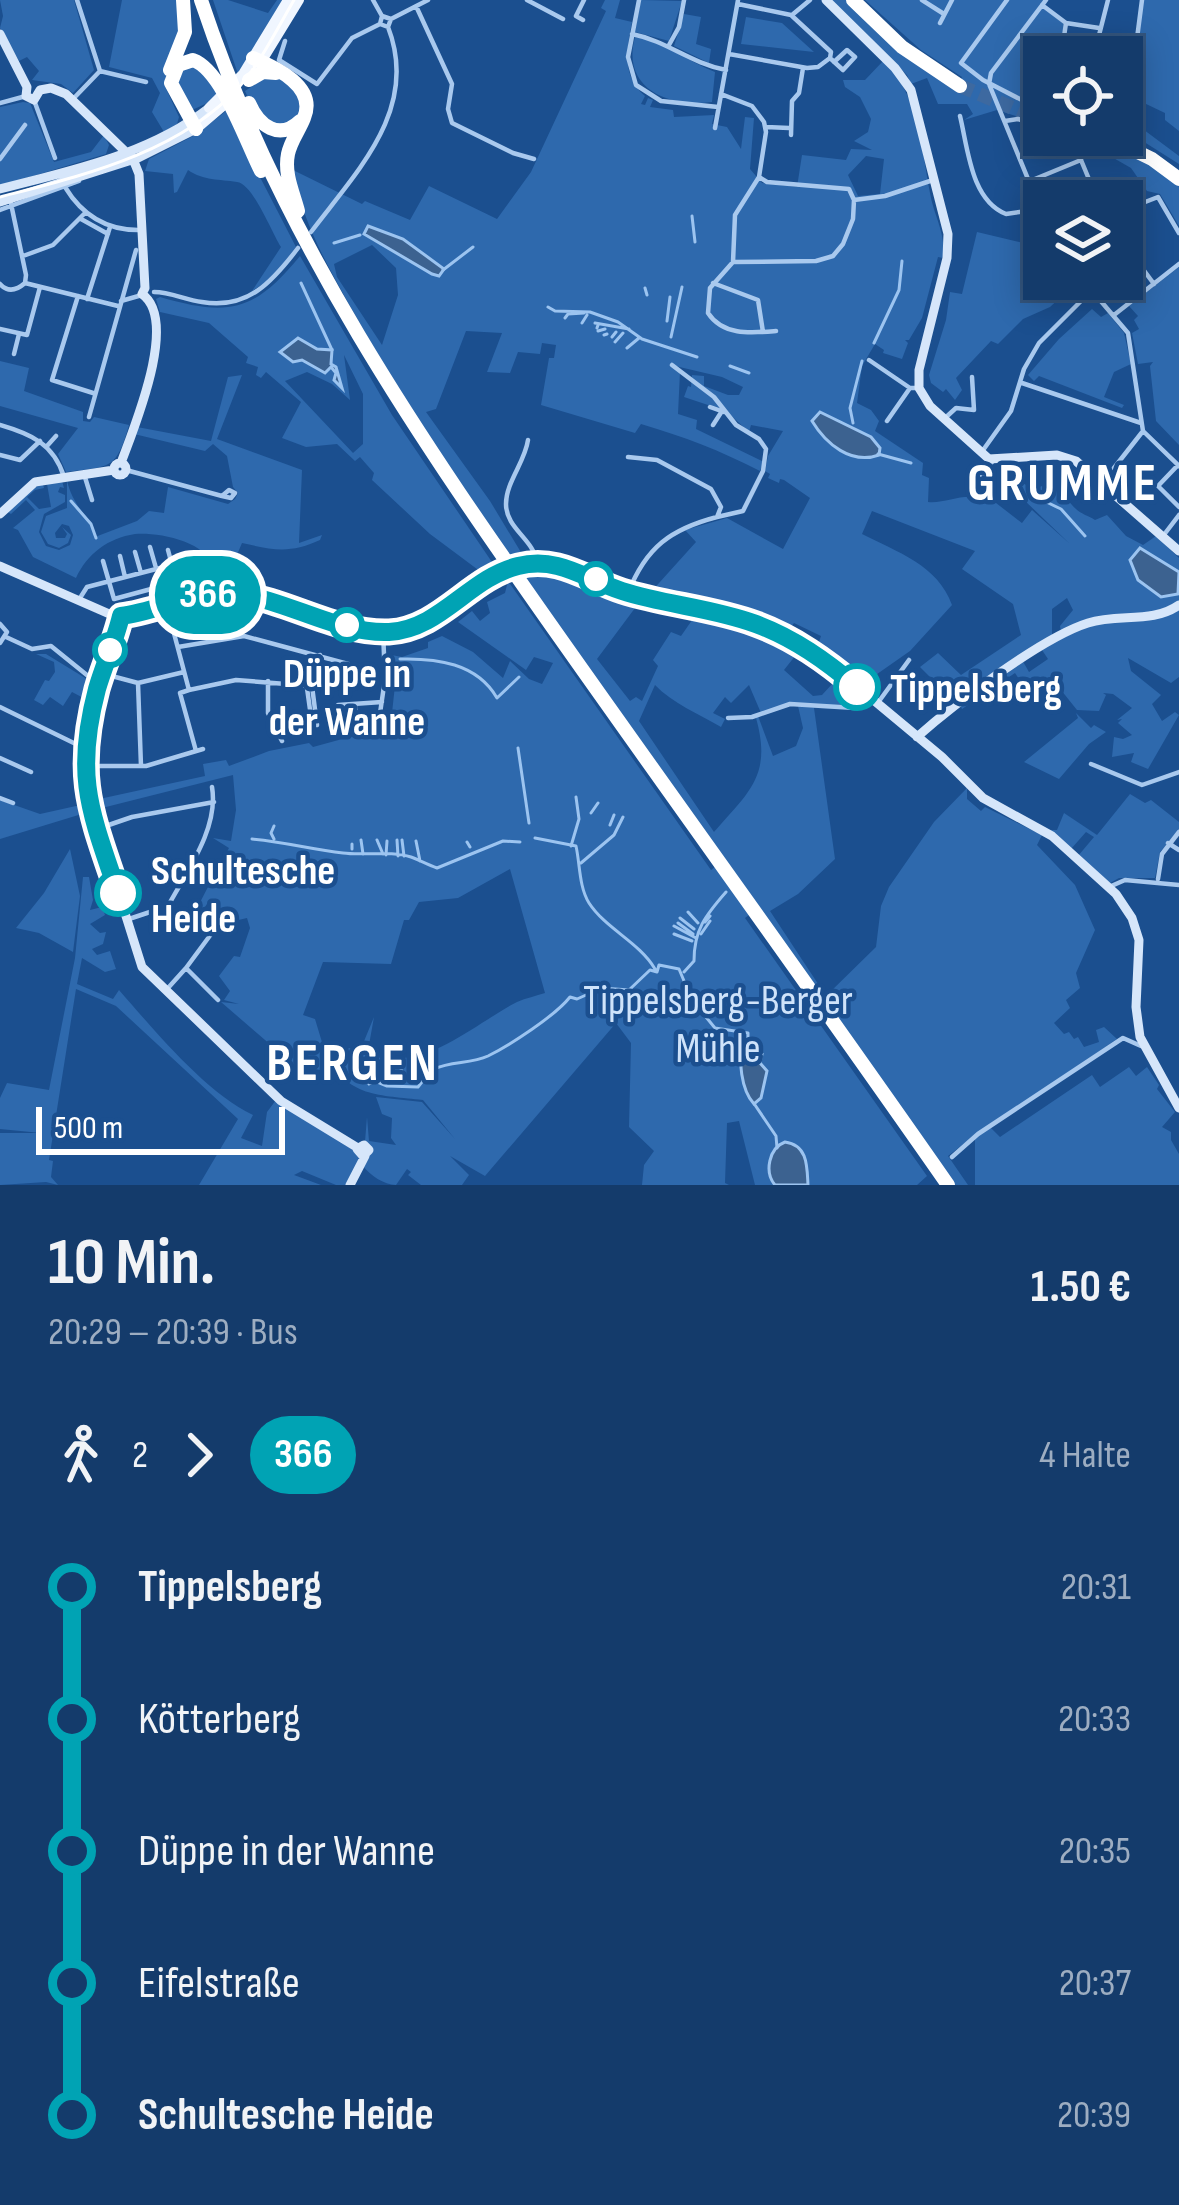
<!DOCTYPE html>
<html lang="de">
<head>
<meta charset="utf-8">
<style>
  :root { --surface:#143b6b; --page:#1d4271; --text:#f1f3f6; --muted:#9dadc1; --line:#33557e }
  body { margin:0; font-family:"Sofia Sans Condensed",sans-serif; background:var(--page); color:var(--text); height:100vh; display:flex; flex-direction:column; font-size:45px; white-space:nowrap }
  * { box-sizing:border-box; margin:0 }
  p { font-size:39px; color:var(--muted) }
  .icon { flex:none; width:66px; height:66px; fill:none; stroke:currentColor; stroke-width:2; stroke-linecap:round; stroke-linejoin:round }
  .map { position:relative; height:1185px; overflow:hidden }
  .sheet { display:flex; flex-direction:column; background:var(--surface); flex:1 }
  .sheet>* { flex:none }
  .badge { padding:0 24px; border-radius:39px; font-size:42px; line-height:78px }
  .tools { position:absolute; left:1023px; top:36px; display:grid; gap:24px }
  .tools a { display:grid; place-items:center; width:120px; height:120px; border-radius:0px; background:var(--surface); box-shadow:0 6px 30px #0003,0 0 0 3px var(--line); font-size:60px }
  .scale { position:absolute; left:36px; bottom:30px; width:249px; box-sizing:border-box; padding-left:12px; border:6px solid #fff; border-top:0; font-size:33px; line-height:42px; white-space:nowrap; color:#fff; -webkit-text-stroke:9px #1b4f8f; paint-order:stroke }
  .map>.badge { position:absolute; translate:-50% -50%; box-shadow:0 0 0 6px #fff }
  .legs { display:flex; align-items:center; gap:18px; height:132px; padding:0 48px; font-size:39px }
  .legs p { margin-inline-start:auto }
  .overview { display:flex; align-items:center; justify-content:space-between; height:204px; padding:0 48px }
  h1 { font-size:66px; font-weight:700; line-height:90px }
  ul { padding:0 48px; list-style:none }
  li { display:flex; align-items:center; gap:42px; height:132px; font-size:45px }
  li i { display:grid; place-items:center; width:18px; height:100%; margin:0 15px; background:currentColor }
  li i::after { content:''; width:30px; height:30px; margin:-15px; border:9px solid; border-radius:50%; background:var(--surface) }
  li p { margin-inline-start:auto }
  li:first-child i { background:linear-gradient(#0000 50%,currentColor 0) }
  li:last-child i { background:linear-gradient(currentColor 50%,#0000 0) }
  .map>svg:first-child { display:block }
  .green { fill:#2e69ad; fill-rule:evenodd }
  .water { fill:#3c6290; stroke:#9cc4f0; stroke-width:3 }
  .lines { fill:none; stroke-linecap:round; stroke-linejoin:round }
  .stream { stroke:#9cc4f0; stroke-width:3 }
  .highway-tunnel { stroke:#3d69a0; stroke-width:14; stroke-dasharray:14 7; stroke-linecap:butt }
  .street { stroke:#a9c9ee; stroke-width:4.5 }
  .secondary { stroke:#d6e6fa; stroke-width:9 }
  .primary { stroke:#f0f6ff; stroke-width:10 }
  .highway { stroke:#fff; stroke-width:14 }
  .tram { stroke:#fff; stroke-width:3 }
  .line-1-casing { stroke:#fff; stroke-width:27 }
  .line-1 { stroke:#00a3b4; stroke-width:18 }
  .stop-1-dot { fill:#fff; stroke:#00a3b4; stroke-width:6 }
  .labels { text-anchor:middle; stroke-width:9; stroke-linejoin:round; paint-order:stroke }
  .stop-label { font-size:42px; font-weight:bold; fill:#fff; stroke:#1b4f8f; text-anchor:start }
  .park-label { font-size:42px; fill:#cfe3fa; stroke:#1b4f8f }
  .district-label { font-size:54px; font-weight:bold; letter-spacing:3px; fill:#fff; stroke:#1b4f8f }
</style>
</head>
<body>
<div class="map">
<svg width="1179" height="1185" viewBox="0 0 1179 1185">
  <rect width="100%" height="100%" fill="#1b4f8f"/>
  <path class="green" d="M0,0H74L94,70L73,93L61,84L32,80L39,71L27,57L19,61L0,28L3,16Z
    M122,0H180L182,20L164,84L179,117L177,124L164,132L152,112L160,93L152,78L109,67Z
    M213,0H228L268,13L277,0H284L238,74Z
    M605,0H620L615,18L632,22C627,48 621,76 645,96L641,104L645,105L648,98L653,100L650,107L673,110L674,117L714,115L712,124L727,127L741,149L745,117L754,118L750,169L762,183L797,187L802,155L846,160L851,149L872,150L854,141L868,132L871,119L860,97L845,87L843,80H865L884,60C919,97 921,145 930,193C934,217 946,232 943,258L938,257L922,318L909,340H905L908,343L902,359L883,353L884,350L875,344L862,366L857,403L871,410L879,421L875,431L923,463L922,475L929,478L928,502C945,504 965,492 981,499L983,493L1022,523L1032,510L1070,544L1023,499L1005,487L1011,476L1033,489C1064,478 1059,494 1076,509C1081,514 1089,516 1095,520L1107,515L1126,536L1143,545L1156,536L1179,558V677L1171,683L1128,658L1131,671L1161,695L1152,704L1162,721L1175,712L1179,715L1148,769L1131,762L1134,753L1112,757L1114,737L1123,739L1132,735L1118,723L1122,719L1117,720L1132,708L1113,694L1103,693L1106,695L1099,711L1077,710L1061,690L1052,696L1045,688L1036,695L1039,700L1035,703L1015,673L962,709L950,679L933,680L920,667L938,653L961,675L1021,635L1013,604L962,569L975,551L872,511L862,534C897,552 938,565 952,605L910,651L860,686L826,656V647L819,642L821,636L794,623L785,634L758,621L708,608H746L704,605L650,593L696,542L685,530L727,518L783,549L810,498L784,480L780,479L779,483L768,478L770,474L765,471L768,456L783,431L751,425L749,432L726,411L684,397L688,386L691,387L692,375L704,376V386L728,395H739L743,387L722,377L671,365L680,372L678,414L697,420L696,429L764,462L760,471C719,450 685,437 641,424L635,433L541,405L549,358H554L556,345L542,343L540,354L518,352L510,373L487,372L502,333L466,331L436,409L426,412L490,501L525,559L512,563C458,480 402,399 354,313C328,267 302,222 293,170L362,204L365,201L410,220L429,186L497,219L531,172L606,11L601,8ZM866,156L884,159L880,194L858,196L848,175ZM372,245L396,268L398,295L382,345L337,277L334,264ZM1067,598L1073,610L1060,626L1061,632L1042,650L1048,659L1029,672L1021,658L1052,637V609Z
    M641,0L682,1L669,41L635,32Z
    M830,0H846L868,23L957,92L962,77L921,50L865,0H1048L1044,9L1064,24L1059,57H1044V125L997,110L964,120L973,114L967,104H938L927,78L911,84L907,75Z
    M1143,0H1179V131L1165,120V113L1144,103V94L1142,105L1128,118L1179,156V164L1122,128V105L1140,96L1138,46Z
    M684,14L701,17L696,44L711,49L709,63L674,46Z
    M746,17L782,23L814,52L741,44Z
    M635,37C664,42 687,61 715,72L712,102C667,108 621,88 635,37Z
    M193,62L219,92L214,100L192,110L174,78Z
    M272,73L299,93L301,114L280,128L254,111L245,91Z
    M23,102L30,103L54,162L91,152L104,135L109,145L106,154L0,186V107Z
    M226,111L296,247L272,278L252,291L281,247C271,231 253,184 237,182C219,179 204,181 188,170L177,192L174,193L173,174L145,171L149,159L195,135Z
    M1080,135L1115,138L1179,184V226L1160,194L1147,191L1131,168L1110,156L1112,148L1085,141V136Z
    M977,232L1036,246L1044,261V279H1053L1062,296L1050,307L1023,319L998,344L991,341L956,378L962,390L955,400L946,389L943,392L931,383L929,375L946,320L950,292L962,294Z
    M300,256L392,415L496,568L485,575L430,534L372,480L374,473L360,457L355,461L337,444L306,447L282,438L301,402L266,372L261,378L256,375L258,367L246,363L248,357L209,323L160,312L156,299L160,297C229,317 254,312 300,256ZM344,355L363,394V444L353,453L285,381L307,372L332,384L350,400Z
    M1179,267V445L1156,421L1150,366L1153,362L1138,364L1132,333L1139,329L1134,320L1138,316L1129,306Z
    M1092,309L1101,317L1108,313L1124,333L1131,364L1114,372L1104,397L1124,405L1122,408L1039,376L1034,381L1028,375L1059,339Z
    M0,361L29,368L24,391L83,412V421L90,422L94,417L129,425C116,471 110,466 66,472L58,454L78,428L0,406Z
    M242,375L217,439L302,470L299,543L322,535L320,540C290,554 273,550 242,543L222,590L203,594C205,585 212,576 211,567C208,541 157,532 135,534C108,538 87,554 76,578L33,557L18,530L13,528L35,510L26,500L11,514L8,512L36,485L43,484L44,488L35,490L27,497L39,509L51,507L47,484L62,481L64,488L60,487L58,492L65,495V502L44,514L39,532L46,546L59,550L70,545L73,535L69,526L62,524L55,533L56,538H65L67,534L62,527L71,535L68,543L59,548L48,544L41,532L46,516L67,508V480C72,506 89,514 95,537L137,521L149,511L164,513L168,487L228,504L235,499L238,493L233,487L227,456L213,444L205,451L134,434L137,427L211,441L228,377Z
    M548,567C581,575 608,594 641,600L597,659L630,701L636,697L642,701L658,666L653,660L671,632L681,636L697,613L759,630L799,651L784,670L813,696L822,695L833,683L830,675L834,672L853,690L838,709L814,708L835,859L798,894L770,911L826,996L876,947L881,906L889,887L934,822L967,788V799L981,811L985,807L1042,835L1037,845L1075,885L1095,930L1076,973L1080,988L1066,1000L1070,1008L1054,1023L1064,1034L1069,1032L1074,1039L1078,1037L1084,1047L1099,1042L1096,1030L1104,1027L1117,1039L989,1126L1000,1137L1092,1075L1100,1087L1129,1067L1136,1076L1147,1067L1159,1085L1157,1089L1175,1112L1162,1127L1171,1132V1140L1179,1154V1185H975V1135L948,1156L968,1185H953L757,909L745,918L927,1176L917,1185H808C807,1165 804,1132 776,1146L768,1174L775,1185H755L739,1121L727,1123L725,1183L729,1185H642L644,1165L654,1151L629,1127L631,1043L616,1023L485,1176L450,1156L469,1175L462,1185H421L408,1175L411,1172L407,1169L396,1185C384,1185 370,1175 363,1166L367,1117L369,1141L396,1145L391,1138L392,1118L382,1114L376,1097L422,1102L455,1139L423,1100C382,1095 343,1098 329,1052L362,1046L374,1017L369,1045C408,1086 481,1019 517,1002C526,998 536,996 545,993L510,869L458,898L419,902L409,920H404L391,964L323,962L303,1015L315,1019L331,1072L294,1065L221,1002L239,1004L224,1000L230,991L219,976L234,956L240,957L250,928L247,918L230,922L207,904L196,920L192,918L210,883L225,872L222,861L229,848L213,838L231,841L236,810L233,775L94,810L90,801L205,776L203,764L226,760L229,766L269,751L309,743L313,747L397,724L392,713L396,676H387L386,654L402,657L428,648V642L442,636L473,652L503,678L510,661L529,679L542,684L553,663L534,657L526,670L458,622L472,611L480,621L490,613L487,602L505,593L508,581L711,870L723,861L517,570ZM655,685C672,703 699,714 721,727L725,719L713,713L725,697L731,703L749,685L761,713L790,705L798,706L803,728L796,746L773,756L758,716L756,718C772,775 750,791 714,832L639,721Z
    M36,654H46L95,684L91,702L72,692L63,706L50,697L43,705L34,700L45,680L49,681L55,672L54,662Z
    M1076,713L1091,728L1094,725L1106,732L1089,744L1059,779L1024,762L1078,718Z
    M1130,794L1145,803L1151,800L1179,822V830L1160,852L1155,878H1119L1110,883L1078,856L1094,837L1086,832L1071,849L1048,830H1057L1064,813L1097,835Z
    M0,800L40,814L85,804V813L0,839Z
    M70,849L80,896L73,952L39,933L16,928L44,893Z
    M83,877H89L93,900L90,910L102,907L105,915L90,924L100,933L106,932L103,944L92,949L97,955L110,951L116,969L105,972L82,958L77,984L113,999L119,990C155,1031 205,1092 253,1115L241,1138L262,1146L267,1112L276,1100L352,1149L360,1160L347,1185H336L302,1171L294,1175L321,1185H199L238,1119L116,1006L76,989L49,1160L53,1161L51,1177L58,1185L46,1182L0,1185V1133H41L0,1129V1098L7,1083L49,1090L75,958Z"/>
  <path class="water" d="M368,226L403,239L444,269L439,276L432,274L364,234Z
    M298,338L317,349L332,350L331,364L336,367L342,388L334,380L336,373L331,367L325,373L302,360L293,362L280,352Z
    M820,412L871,437L880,448L879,455C851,465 826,444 812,421Z
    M1140,548L1179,572L1178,594L1161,597L1138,580L1130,560Z
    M746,1043L762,1054L760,1063L767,1071L761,1098L754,1104C742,1091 736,1058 746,1043Z
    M785,1142C808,1145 807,1167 808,1185H775C764,1172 769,1148 785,1142Z"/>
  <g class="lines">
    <path class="stream" d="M692,216L695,242
      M334,243L360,235
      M443,270L473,247
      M301,283L332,350
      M645,288L647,295
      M548,307L555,311L590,312L618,322L642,339L697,357
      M565,318L568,314L584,313
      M667,321L670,297
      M582,323L587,315
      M595,323L629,329
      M597,328L598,325
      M598,331L605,329
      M604,335L607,334
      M612,337L616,332
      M671,337L682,287
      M615,342L623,333
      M874,343L899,290L902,261
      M627,348L639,338
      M730,366L749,373
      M853,423L850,408L862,361
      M878,454L911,463
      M1036,497L1061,509L1085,536
      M71,501L91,524L96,538
      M400,659C436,658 477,663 497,698L519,677
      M518,748L529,823
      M591,813L598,803
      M610,825L614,815
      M535,838L576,846C580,864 579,887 589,903C606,929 639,942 655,969
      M252,839C285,842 310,849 343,853C364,856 391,850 411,857C419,860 428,865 437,868L503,841L520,842
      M274,839L271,833L274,826
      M361,840L363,854
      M377,840L383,854
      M397,840L398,856
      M402,840L404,856
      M416,841L420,861
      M467,842L470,847
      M352,844V849
      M571,846L579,819L576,797
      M386,855L387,841
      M581,863L614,835L623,817
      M688,912L698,923
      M680,918L694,929
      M705,922L710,916
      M678,923L693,934
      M674,926L696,938
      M674,934L692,941
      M701,934L710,921
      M684,972L694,961C694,930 705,916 726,892
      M368,1060L373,1081
      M401,1068L402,1078
      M369,1084L375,1081L387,1086L418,1087L425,1078H435L434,1069C451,1061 471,1064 488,1056C510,1045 555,1016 570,997L577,999L602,988L629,990L650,970L657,972L659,965L679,969L692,1000L715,1028L748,1033V1048
      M755,1105L776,1136L777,1148"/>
    <path class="highway-tunnel" d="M960,86L1044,121
      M1095,135L1115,141"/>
    <path class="street" d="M77,0L100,71
      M373,0L382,16
      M527,0L563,19
      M639,0L628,57L636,85L661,101L718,107
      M922,0L944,14
      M1007,0L961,63L983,80L1039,109
      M738,4L791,15L831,52L830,58L843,70L855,57L847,50L834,62
      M1042,5L1066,23L1099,28
      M416,6L452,84L448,109L452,123L513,153L534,159
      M792,15L810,0
      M391,19L382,16L380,24L388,27L391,19L428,0
      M583,20L576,16L584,0
      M940,23L952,0
      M632,34C667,41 690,63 726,70
      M1064,38L1097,43L1108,0
      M285,41L279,60L317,84L352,38L380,24
      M669,45L679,27L684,0
      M729,54L807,68L818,67L830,58
      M1061,57L1066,23
      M1095,57L1097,43L1136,46
      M100,71L146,82
      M989,84L1044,218
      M989,84L991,73L1046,0
      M721,94L752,106L764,122L766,132L759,177L735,215L733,262L710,288L708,313C723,336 751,333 776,331
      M73,99L100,71
      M1122,99L1137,90L1136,46L1142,0
      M34,100L55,158
      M0,103L26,96
      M960,116C968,149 971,200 1006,214L1040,209
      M1005,121L1018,119L1044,127
      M766,127L789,128
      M715,128L738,0
      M791,135L792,101L799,93L803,68
      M1084,135L1081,160L1098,201
      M0,159L25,125
      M1030,181L1081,160
      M65,187C82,215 105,230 138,230
      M854,200L885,196L933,180
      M0,210L79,181
      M1122,211L1158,197L1179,233
      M81,219L108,234
      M311,232C357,171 420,109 388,27
      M1122,241L1154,284
      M23,256L53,245L85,213
      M733,262L816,261L833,256L843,244L853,219L854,200L849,189L767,182L759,177
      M1082,279L1128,333L1143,431L1179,466
      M25,283L118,306
      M713,283L758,300L763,332
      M0,284C8,293 17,290 25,283L26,275L10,199
      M154,292C171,292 185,300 202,302C248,310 273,281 298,248
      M78,296L52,380L93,393
      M87,299L110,227
      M121,301L142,295
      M1114,315L1179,264
      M0,329L27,335L40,287
      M14,354L19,334
      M869,360L910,388H919
      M672,365L714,397L736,425L759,439L766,449L763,471L743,511L717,517
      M1022,383L1141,423
      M710,407L724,412
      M89,417L136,250
      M944,419L956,408L974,410L972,377
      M887,421L910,388
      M0,425C31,434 54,444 64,477
      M713,425L722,411
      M528,440C525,462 506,482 506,504C506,529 534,539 537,563
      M47,446L56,436
      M981,453L1011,411L1024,369L1039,343L1090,292
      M0,455L20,460L40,441
      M1178,465L1158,486L1179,507
      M126,470L222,496L229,490L235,493L231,498L222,496
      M84,474L92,500
      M978,481L992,462
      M1103,482L1143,431
      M1163,536L1179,515
      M150,547L156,568
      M168,550L172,565
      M135,552L141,573
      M120,556L125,577
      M103,561L114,599L192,578
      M628,593C646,547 671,529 717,517L721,507L711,489L657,460L628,457
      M80,598L87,587L187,561L199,597
      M167,607L189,690L180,693L196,751
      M0,624L7,632L0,643
      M6,637L32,649L51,646L98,684
      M178,647L244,636L374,671
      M108,675L138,683L184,672
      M268,681V713L282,741
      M138,683L141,766
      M307,688L312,724L317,725L312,686L320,655
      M189,690L236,680L312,686
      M877,704L909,660
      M355,706L359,730
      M0,707L84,748
      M728,718L752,717L790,704L855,708L871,699
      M378,727L385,679L383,631
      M342,733L338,705L382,702
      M0,758L31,772
      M1091,764L1142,785L1179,772
      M85,766H146L203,749
      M0,798L13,803
      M97,829L132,817L214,802
      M1168,843L1179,850
      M166,866L184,876
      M1158,879L1162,854L1179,832
      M1109,887L1125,880L1179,885
      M126,920L168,906C187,871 219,828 212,787
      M186,968L223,918
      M168,988L186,968L218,1000
      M952,1157L978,1134L1123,1038L1141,1046"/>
    <path class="secondary" d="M826,0L895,68L911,90L948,234L947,258L919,370V388L930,406L989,459L1057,455L1076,461L1179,551
      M0,34L27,87L26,96L34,100L40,90
      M40,90L51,88L66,94L133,159L139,174L145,288L142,294C179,320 135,425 121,463
      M0,189C72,170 148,155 209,108
      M0,202L138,158L196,129
      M114 469a6 6 0 1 1 12 0a6 6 0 1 1-12 0Z
      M0,514L35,482L114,470
      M0,566L114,616L232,594L360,628L389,631L432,618L504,570L546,563L573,568L628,593L761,626L829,663L942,757L983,798L1052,836L1116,894L1132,918L1139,940L1136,1007L1140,1037L1179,1108
      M121,616L85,740L84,783L142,967L281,1101L358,1148
      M917,737C954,704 1043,637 1088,623C1119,613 1152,624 1179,605
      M364,1145L369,1150L363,1156L357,1149Z
      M350,1185L365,1156"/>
    <path class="primary" d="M258,67L299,0
      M209,108L243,74L288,0
      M196,129L230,100"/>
    <path class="highway" d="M201,0C279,236 423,444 565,645C692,825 822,1004 948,1185
      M853,0L902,47L960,86
      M253,58C277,68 317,87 304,118C299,131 291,140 288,154C284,174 293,192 298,211
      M170,70L185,32L183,0
      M249,80L263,72L276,73
      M249,103C259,126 279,141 300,121
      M196,129L171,83L178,65L193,60C222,70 246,142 261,171
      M1115,141L1152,159L1179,179"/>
    <path class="tram" d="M0,197C84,175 180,153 240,86C262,60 277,29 294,0"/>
  </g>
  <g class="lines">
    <defs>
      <path id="line-1" d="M118,893C90,811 74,776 97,689C104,665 115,641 121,616C159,611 198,590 237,594C288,600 337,634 389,632C441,629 469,578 518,566C559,556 585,579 622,591C666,605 713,608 756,624C794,638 826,661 857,687"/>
    </defs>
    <use href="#line-1" class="line-1-casing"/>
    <use href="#line-1" class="line-1"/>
  </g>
  <g class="stop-1-dot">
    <circle cx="596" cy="579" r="15"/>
    <circle cx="347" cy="625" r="15"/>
    <circle cx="110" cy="650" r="15"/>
    <circle cx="857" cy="687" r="21"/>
    <circle cx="118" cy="893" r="21"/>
  </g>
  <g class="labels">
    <g class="stop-label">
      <text x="347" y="687" text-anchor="middle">Düppe in<tspan x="347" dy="48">der Wanne</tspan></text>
      <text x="890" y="702">Tippelsberg</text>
      <text x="151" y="884">Schultesche<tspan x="151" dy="48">Heide</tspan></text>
    </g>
    <g class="park-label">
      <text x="718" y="1014">Tippelsberg-Berger<tspan x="718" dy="48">Mühle</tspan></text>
    </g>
    <g class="district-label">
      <text x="1063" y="500">GRUMME</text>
      <text x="353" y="1080">BERGEN</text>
    </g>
  </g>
</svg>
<div class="tools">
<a><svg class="icon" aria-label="locate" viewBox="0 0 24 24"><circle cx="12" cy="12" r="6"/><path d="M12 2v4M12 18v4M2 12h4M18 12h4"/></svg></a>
<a><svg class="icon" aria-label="layers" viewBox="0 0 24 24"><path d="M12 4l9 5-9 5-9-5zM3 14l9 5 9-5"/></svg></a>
</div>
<div class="scale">500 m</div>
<b class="badge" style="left:208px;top:595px;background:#00a3b4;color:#fff">366</b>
</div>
<section class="sheet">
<div class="overview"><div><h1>10 Min.</h1><p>20:29 – 20:39 · Bus</p></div><b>1.50 €</b></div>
<div class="legs"><svg class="icon" aria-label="walk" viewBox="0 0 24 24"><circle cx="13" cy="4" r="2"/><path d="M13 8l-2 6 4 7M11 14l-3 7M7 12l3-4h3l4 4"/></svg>2<svg class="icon" aria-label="forward" viewBox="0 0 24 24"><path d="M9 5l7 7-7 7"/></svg><b class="badge" style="background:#00a3b4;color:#fff">366</b><p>4 Halte</p></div>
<ul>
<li><i style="color:#00a3b4"></i><b>Tippelsberg</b><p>20:31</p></li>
<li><i style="color:#00a3b4"></i><span>Kötterberg</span><p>20:33</p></li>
<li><i style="color:#00a3b4"></i><span>Düppe in der Wanne</span><p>20:35</p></li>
<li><i style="color:#00a3b4"></i><span>Eifelstraße</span><p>20:37</p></li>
<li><i style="color:#00a3b4"></i><b>Schultesche Heide</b><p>20:39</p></li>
</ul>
</section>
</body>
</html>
